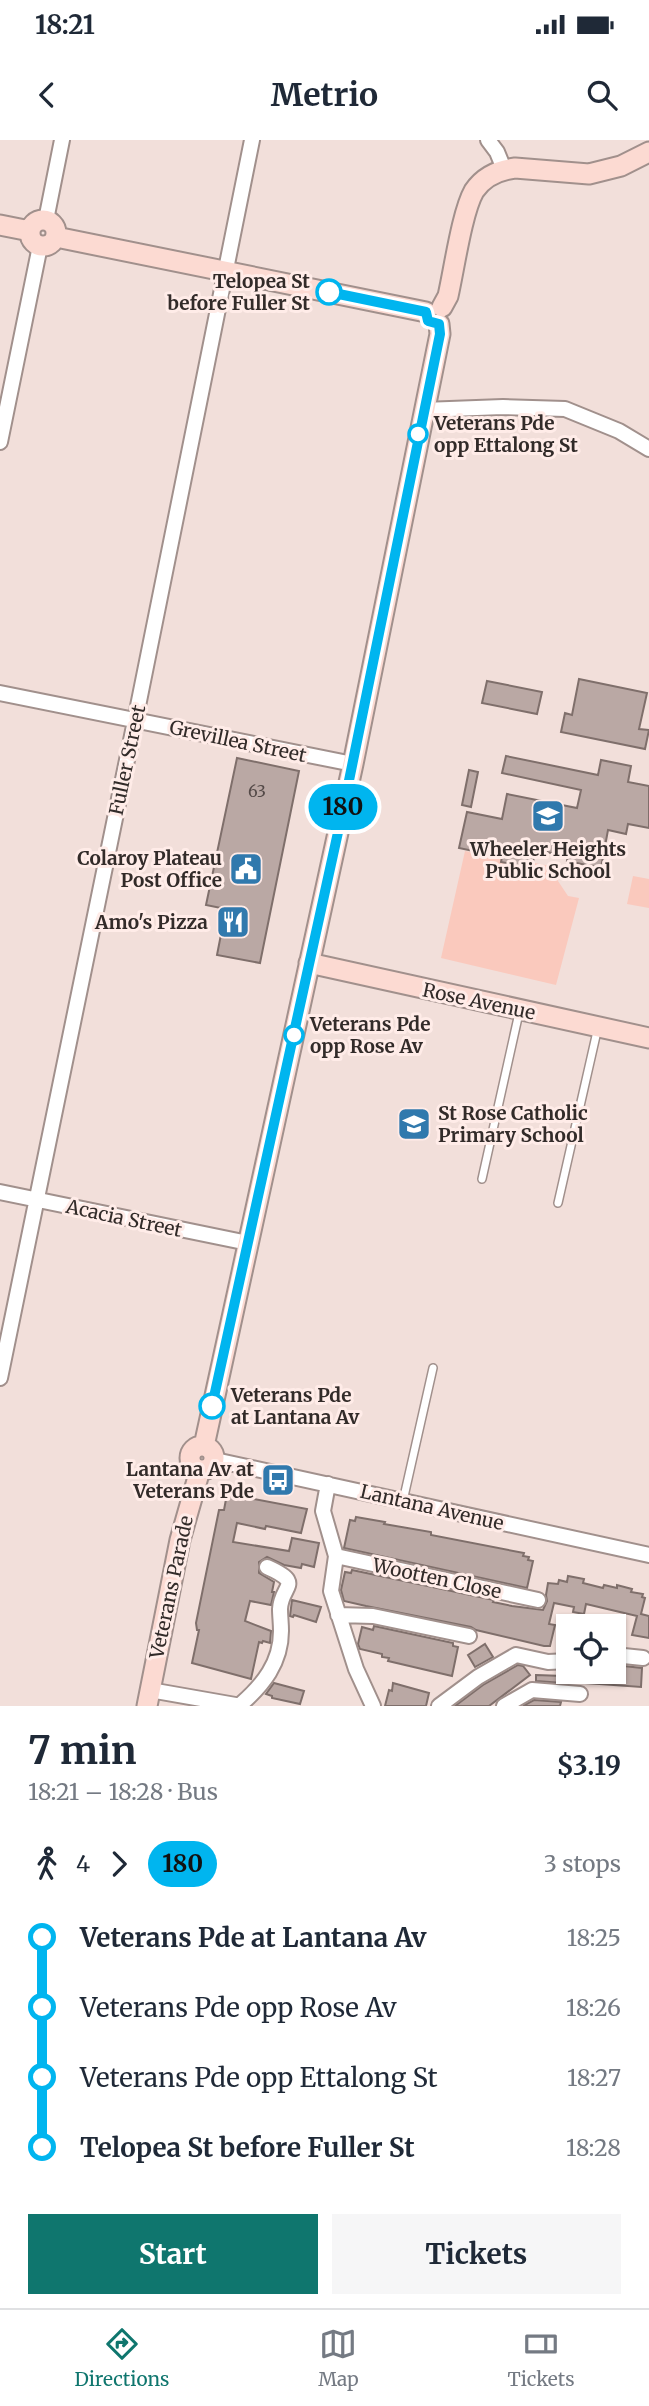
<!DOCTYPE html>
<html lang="en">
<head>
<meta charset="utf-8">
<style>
  :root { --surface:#fff; --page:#f6f6f7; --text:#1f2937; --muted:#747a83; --line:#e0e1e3; --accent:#0f766e }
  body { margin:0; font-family:Merriweather,serif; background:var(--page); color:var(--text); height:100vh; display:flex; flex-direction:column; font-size:26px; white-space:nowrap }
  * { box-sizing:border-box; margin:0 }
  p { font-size:23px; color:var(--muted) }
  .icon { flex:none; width:38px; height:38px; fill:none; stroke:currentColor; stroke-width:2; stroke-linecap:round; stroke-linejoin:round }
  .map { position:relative; height:1566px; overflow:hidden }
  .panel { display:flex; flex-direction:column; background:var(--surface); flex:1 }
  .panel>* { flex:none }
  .badge { padding:0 14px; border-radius:23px; font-size:24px; line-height:46px }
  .controls { position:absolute; left:556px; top:1474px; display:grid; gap:14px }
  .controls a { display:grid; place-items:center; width:70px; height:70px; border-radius:0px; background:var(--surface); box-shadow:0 2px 5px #0004; font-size:35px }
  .map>.badge { position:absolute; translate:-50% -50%; box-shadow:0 0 0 4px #fff }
  .legs { display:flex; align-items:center; gap:10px; height:77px; padding:0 28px; font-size:23px }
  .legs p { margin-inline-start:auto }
  .summary { display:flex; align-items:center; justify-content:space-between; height:119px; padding:0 28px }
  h1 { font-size:38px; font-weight:700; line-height:52px }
  .action { display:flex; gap:14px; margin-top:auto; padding:14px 28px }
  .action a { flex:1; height:80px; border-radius:0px; background:var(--accent); color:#fff; font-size:28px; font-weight:700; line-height:80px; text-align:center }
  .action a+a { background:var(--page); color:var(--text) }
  ul { padding:0 28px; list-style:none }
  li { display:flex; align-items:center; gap:24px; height:70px; font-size:26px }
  li i { display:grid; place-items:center; width:10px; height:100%; margin:0 9px; background:currentColor }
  li i::after { content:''; width:18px; height:18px; margin:-9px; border:5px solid; border-radius:50%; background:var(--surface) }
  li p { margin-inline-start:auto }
  li:first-child i { background:linear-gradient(#0000 50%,currentColor 0) }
  li:last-child i { background:linear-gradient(currentColor 50%,#0000 0) }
  .status { display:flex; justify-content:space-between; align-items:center; height:49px; padding:0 35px; background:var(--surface); direction:ltr }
  .status svg { height:19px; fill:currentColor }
  header { display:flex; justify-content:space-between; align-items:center; height:91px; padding:0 28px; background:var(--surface); font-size:32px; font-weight:700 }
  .menu { display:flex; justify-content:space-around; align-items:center; height:98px; border-top:2px solid var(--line); background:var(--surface); font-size:19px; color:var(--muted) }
  .menu a { display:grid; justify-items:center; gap:4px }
  .menu .on { color:var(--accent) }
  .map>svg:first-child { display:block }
  .green { fill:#fac9bd }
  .building { fill:#baa8a4; stroke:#7f6f6b; stroke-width:2 }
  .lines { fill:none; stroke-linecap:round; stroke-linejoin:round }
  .lane-casing { stroke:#a1908c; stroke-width:10 }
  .street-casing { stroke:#a1908c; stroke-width:18 }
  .secondary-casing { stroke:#a1908c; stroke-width:23 }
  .lane { stroke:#fff; stroke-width:7 }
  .street { stroke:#fff; stroke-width:14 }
  .secondary { stroke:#fcdad2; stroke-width:19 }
  .line-1-casing { stroke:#fff; stroke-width:16 }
  .line-1 { stroke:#00b5ef; stroke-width:10 }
  .stop-1-dot { fill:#fff; stroke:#00b5ef; stroke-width:3.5 }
  .labels { text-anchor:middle; stroke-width:6; stroke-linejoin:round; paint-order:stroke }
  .number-label { font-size:16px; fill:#544a48 }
  .stop-label { font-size:19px; font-weight:bold; fill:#322b29; stroke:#ffece8; text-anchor:start }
  .street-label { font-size:19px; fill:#322b29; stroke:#ffece8 }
  .poi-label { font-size:19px; font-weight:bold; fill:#322b29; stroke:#ffece8; text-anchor:end }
</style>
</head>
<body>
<div class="status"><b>18:21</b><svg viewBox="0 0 49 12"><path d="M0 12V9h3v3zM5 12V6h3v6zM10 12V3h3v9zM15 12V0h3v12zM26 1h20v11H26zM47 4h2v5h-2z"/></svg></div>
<header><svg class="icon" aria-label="back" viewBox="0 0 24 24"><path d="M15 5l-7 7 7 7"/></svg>Metrio<svg class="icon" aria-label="search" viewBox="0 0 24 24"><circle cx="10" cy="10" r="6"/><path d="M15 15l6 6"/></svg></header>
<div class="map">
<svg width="649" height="1566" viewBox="0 0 649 1566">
  <rect width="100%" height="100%" fill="#f2dfda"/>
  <path class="green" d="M465,711L502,718L501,723L532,729L534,723L561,728L558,741L568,756L579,758L556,845L441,818Z
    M633,736L649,739V768L627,764Z"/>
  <path class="building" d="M579,539L647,553L639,589L649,590L645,609L561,592L565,573L572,575Z
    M487,541L542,552L537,574L482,563Z
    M506,616L598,635L601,620L631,626L628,642L649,646V688L628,684L626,694L608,690L601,728L567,721L568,716L535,710L532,728L501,722L502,717L459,708L467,672L502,679L507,654L577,668L581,650L502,633Z
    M237,618L299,631L260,823L217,815L226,769L206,765Z
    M469,630L478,632L471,667L462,665Z
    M227,1354L307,1369L301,1393L266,1386L265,1389L237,1383L233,1402L289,1411L292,1398L319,1403L314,1427L302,1424L301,1428L284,1425L267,1417L259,1422V1433L274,1442L272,1452H274L271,1465L250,1461L245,1481L271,1491L270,1503L263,1501L262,1503L259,1502L251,1539L192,1523L199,1490H197L196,1483L219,1370H224Z
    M356,1377L385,1382L384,1384L431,1392V1395L524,1413L523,1416L529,1417L528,1420L533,1421L527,1448L344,1408L350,1380L355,1381Z
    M352,1430L494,1460L493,1462L512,1466L543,1470L547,1461L546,1455L548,1443L558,1444L559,1440L567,1442L568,1436L584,1439L583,1443L603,1448L604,1445L617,1448V1445L632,1449L631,1452L643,1454L642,1457L645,1458L641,1474L649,1476V1498L632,1495L637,1476L586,1464L584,1474L573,1472L574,1467L554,1463L549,1484L555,1485L550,1506H544L476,1490L471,1487L366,1466L344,1461L341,1450L345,1432L351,1433Z
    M292,1460L321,1467L316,1482L294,1475L293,1477L290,1476Z
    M374,1486L453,1503V1506L458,1507L452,1536L388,1521L389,1518L382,1517V1514L360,1509L358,1504L362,1487L373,1490Z
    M485,1504L493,1517L475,1527L468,1515Z
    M518,1525L523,1526L530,1535L489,1566H455L483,1545Z
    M614,1525L642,1528L641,1547L586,1543L587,1531H614Z
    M536,1535L563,1536V1543L536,1541Z
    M274,1543L304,1551L300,1564L272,1558V1556L266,1554Z
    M393,1543L429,1553L426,1566H385L389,1550L392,1551Z
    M534,1560L561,1562L560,1566H523Z"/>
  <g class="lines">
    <defs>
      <path id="lane" d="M482,1039L519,873
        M558,1063L598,887
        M403,1361L433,1228"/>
      <path id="street" d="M488,0L497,12L504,29
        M46,80L62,0
        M423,270L503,267L565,269L619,291L649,309
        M0,302L40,106
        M0,553L353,624
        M0,1052L248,1103
        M0,1238L135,581L252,0
        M215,1320L649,1415
        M328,1344L323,1371L336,1416L331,1451L356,1529L373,1566
        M336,1416L538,1460
        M338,1475L373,1476L469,1496
        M614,1515L643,1518
        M150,1550L241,1566
        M240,1565C263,1545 281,1523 281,1491C281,1483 280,1476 280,1469C281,1445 305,1444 267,1427
        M439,1566L478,1537L516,1515L548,1522L569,1521
        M504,1566L532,1550L580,1554"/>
      <path id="secondary" d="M30 93a13 13 0 1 1 26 0a13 13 0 1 1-26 0Z
        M0,85L30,91
        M56,97L426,172
        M442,167L448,156C454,130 462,72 474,51C484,36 499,30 515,28L589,34L621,26L649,12
        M309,823L649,898
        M190 1318a12 12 0 1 1 24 0a12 12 0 1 1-24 0Z
        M204,1306L353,624L440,194L439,184
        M147,1566L180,1400L200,1330"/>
    </defs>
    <use href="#lane" class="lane-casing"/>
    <use href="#street" class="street-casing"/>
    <use href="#secondary" class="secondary-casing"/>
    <use href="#lane" class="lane"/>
    <use href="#street" class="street"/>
    <use href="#secondary" class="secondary"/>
  </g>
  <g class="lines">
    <defs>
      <path id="line-1" d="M212,1266L344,665L440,194L439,184L428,181L426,172L329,152"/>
    </defs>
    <use href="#line-1" class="line-1-casing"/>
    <use href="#line-1" class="line-1"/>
  </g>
  <defs>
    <symbol id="school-square" viewBox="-11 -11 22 22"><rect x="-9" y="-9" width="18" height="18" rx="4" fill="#3079ad" stroke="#ffece8"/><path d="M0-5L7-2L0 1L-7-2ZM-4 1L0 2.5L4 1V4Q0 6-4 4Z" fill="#fff"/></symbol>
    <symbol id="civic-square" viewBox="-11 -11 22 22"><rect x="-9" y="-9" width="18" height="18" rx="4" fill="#3079ad" stroke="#ffece8"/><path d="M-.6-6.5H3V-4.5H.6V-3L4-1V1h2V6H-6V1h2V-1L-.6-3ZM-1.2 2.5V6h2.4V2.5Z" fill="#fff"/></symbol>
    <symbol id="restaurant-square" viewBox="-11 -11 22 22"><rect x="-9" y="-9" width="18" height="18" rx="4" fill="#3079ad" stroke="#ffece8"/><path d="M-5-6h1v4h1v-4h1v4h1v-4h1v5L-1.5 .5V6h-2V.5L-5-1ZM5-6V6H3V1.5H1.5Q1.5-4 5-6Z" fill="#fff"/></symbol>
    <symbol id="bus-square" viewBox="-11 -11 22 22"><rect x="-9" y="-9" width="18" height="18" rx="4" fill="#3079ad" stroke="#ffece8"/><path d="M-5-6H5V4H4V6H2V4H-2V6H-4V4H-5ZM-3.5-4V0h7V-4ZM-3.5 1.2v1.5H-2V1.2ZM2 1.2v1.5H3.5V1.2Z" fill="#fff"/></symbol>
  </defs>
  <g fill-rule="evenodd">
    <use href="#school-square" x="529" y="657" width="38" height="38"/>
    <use href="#civic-square" x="227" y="710" width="38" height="38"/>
    <use href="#restaurant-square" x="214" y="763" width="38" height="38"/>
    <use href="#school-square" x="395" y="965" width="38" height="38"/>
    <use href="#bus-square" x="259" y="1321" width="38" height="38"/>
  </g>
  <g class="stop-1-dot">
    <circle cx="329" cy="152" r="12"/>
    <circle cx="418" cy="294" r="9"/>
    <circle cx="294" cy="895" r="9"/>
    <circle cx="212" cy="1266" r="12"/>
  </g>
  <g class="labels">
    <g class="number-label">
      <text x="257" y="657">63</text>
    </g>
    <g class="stop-label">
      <text x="310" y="148" text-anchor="end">Telopea St<tspan x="310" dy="22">before Fuller St</tspan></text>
      <text x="434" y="290">Veterans Pde<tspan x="434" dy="22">opp Ettalong St</tspan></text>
      <text x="310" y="891">Veterans Pde<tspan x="310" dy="22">opp Rose Av</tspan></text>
      <text x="231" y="1262">Veterans Pde<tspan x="231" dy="22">at Lantana Av</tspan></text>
    </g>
    <g class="street-label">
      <text transform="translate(238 601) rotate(12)" y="7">Grevillea Street</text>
      <text transform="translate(127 620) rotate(-78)" y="7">Fuller Street</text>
      <text transform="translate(479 861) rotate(12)" y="7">Rose Avenue</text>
      <text transform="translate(124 1078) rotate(12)" y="7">Acacia Street</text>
      <text transform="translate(432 1367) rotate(13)" y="7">Lantana Avenue</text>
      <text transform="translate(437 1438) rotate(12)" y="7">Wootten Close</text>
      <text transform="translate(171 1447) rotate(-78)" y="7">Veterans Parade</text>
    </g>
    <g class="poi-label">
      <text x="548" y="716" text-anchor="middle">Wheeler Heights<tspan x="548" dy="22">Public School</tspan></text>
      <text x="222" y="725">Colaroy Plateau<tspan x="222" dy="22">Post Office</tspan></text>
      <text x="208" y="789">Amo's Pizza</text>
      <text x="438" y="980" text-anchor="start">St Rose Catholic<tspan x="438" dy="22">Primary School</tspan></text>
      <text x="254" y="1336">Lantana Av at<tspan x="254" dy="22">Veterans Pde</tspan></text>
    </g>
  </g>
</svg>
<div class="controls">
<a><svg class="icon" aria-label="locate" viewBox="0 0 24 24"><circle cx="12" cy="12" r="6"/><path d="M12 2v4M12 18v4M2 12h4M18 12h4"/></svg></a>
</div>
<b class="badge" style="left:343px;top:667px;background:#00b5ef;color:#111">180</b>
</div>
<section class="panel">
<div class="summary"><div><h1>7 min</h1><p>18:21 – 18:28 · Bus</p></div><b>$3.19</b></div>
<div class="legs"><svg class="icon" aria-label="walk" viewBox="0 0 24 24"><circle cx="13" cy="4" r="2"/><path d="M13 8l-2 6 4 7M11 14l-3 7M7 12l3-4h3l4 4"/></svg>4<svg class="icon" aria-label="forward" viewBox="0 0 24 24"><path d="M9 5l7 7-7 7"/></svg><b class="badge" style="background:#00b5ef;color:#111">180</b><p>3 stops</p></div>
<ul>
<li><i style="color:#00b5ef"></i><b>Veterans Pde at Lantana Av</b><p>18:25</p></li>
<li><i style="color:#00b5ef"></i><span>Veterans Pde opp Rose Av</span><p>18:26</p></li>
<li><i style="color:#00b5ef"></i><span>Veterans Pde opp Ettalong St</span><p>18:27</p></li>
<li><i style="color:#00b5ef"></i><b>Telopea St before Fuller St</b><p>18:28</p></li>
</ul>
<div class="action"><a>Start</a><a>Tickets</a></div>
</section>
<nav class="menu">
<a class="on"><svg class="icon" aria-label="directions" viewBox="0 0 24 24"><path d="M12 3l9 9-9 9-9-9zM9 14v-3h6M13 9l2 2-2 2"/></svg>Directions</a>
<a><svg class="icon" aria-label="map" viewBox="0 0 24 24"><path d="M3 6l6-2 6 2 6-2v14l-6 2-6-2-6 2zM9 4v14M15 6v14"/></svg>Map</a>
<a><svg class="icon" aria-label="tickets" viewBox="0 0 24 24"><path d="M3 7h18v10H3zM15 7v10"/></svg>Tickets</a>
</nav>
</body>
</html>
